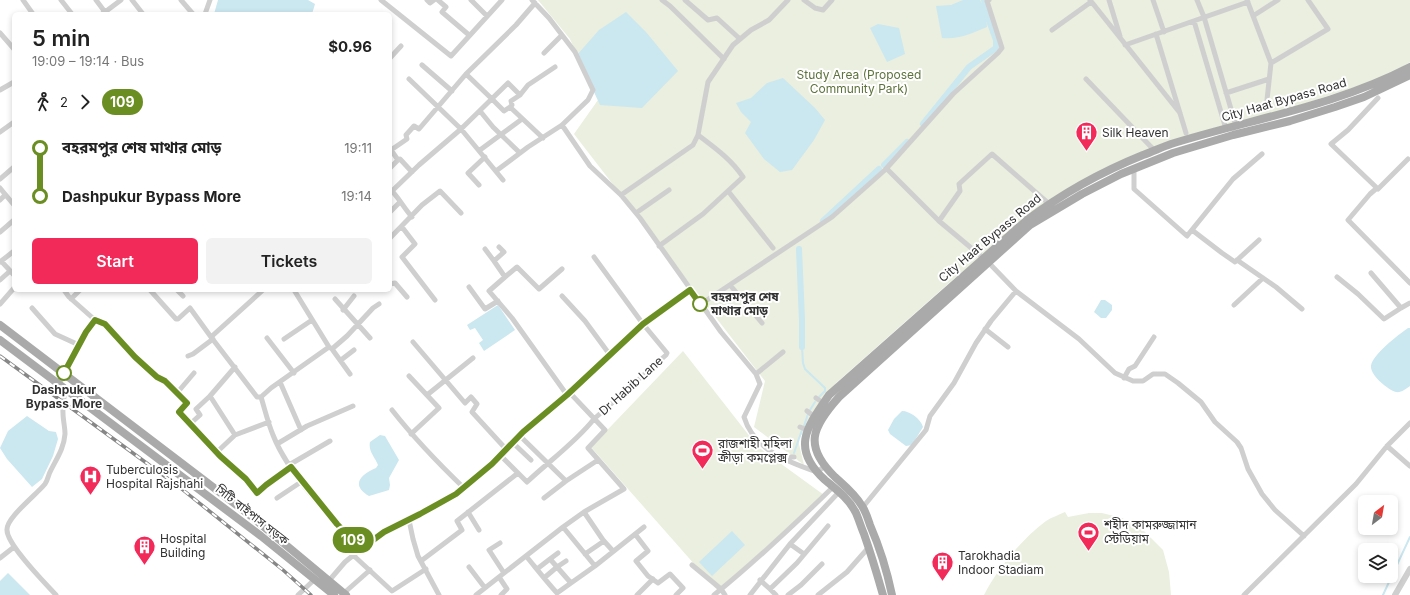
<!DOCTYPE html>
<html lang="en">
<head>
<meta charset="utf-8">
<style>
  :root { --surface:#fff; --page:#f2f2f2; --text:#222; --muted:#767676; --accent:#f22a5a }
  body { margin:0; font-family:Inter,"Noto Sans Bengali",sans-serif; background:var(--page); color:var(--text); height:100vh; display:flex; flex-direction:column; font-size:15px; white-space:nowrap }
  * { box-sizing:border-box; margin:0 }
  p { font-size:13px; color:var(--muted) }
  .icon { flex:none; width:22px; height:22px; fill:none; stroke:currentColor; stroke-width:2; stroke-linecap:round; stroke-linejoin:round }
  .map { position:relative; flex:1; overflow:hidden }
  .side { position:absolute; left:12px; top:12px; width:380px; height:280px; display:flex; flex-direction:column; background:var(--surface); border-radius:6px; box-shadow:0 2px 6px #0003 }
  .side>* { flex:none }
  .badge { padding:0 8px; border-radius:13px; font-size:14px; line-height:26px }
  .needle { width:26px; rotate:31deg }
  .buttons { position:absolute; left:1358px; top:495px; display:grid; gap:8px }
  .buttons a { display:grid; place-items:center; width:40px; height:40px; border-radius:6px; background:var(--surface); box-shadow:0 2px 6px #0003; font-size:20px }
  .map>.badge { position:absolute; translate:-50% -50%; box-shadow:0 0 0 2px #fff }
  .legs { display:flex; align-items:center; gap:6px; height:44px; padding:0 20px; font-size:13px }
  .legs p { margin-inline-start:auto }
  .head { display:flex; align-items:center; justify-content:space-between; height:68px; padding:0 20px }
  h1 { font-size:22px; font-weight:600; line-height:30px }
  .action { display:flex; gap:8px; margin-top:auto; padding:8px 20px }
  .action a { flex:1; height:46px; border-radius:6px; background:var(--accent); color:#fff; font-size:16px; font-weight:600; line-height:46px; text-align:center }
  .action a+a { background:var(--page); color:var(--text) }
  ul { padding:0 20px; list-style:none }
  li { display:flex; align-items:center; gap:14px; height:48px; font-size:15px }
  li i { display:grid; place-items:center; width:6px; height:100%; margin:0 5px; background:currentColor }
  li i::after { content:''; width:10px; height:10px; margin:-5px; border:3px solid; border-radius:50%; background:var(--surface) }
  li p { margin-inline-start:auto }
  li:first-child i { background:linear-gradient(#0000 50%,currentColor 0) }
  li:last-child i { background:linear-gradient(currentColor 50%,#0000 0) }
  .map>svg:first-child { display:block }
  .green { fill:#eaefdf }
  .water { fill:#cbe7f0 }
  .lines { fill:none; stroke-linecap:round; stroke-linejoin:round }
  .stream { stroke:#cbe7f0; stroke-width:2 }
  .canal { stroke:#cbe7f0; stroke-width:6 }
  .minor { stroke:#cfcfcf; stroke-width:5 }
  .tertiary { stroke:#cfcfcf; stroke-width:6 }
  .primary { stroke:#aaa; stroke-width:8 }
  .rail-casing { stroke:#878787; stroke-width:3.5 }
  .rail { stroke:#fff; stroke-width:2; stroke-dasharray:6; stroke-linecap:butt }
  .line-1-casing { stroke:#fff; stroke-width:9 }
  .line-1 { stroke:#6b8e23; stroke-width:6 }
  .stop-1-dot { fill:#fff; stroke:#6b8e23; stroke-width:2 }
  .labels { text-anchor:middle; stroke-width:4; stroke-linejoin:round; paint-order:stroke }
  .park-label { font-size:12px; fill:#5d723b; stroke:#fff }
  .street-label { font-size:12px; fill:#323232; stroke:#fff }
  .poi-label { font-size:12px; fill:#323232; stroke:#fff; text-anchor:start }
  .stop-label { font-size:12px; font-weight:bold; fill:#323232; stroke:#fff; text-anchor:start }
</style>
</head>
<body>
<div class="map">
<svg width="1410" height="595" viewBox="0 0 1410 595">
  <rect width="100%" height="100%" fill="#fff"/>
  <path class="green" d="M538,0H1410V62L1386,77L1266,116L1167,146L1053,197L949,283L836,383L798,440L804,465L754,427L765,381L574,134L598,100L570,39Z
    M683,351L758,447L824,495L718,591L591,447Z
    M1065,512L1068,517L1089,513H1102L1122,518L1143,530L1163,550L1169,572L1171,595H984C998,568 1021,540 1046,521C1052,517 1059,515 1065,512Z"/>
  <path class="water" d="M218,0H308L315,4L312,14H214Z
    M963,0H980L985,9L987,27C972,33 958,40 942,38L936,6L951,5Z
    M626,12L646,32L678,71L642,108L600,105L577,55L599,30Z
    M878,24L899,28L905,54L887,62L870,28Z
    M783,78L815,108L825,120L814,140L792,170L780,172L764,159L745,133L751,122L741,112L736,103L751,98L767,83Z
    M1101,300H1105L1112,305V310L1106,318H1101L1094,312Z
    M498,305L515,330L484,351L479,343L483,340L475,328L470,330L467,325Z
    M1408,328H1410V386C1406,389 1401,393 1396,392C1388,390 1370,375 1371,366C1372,355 1398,335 1408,328Z
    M902,411C910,411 921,419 923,427L912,445L906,446L890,434L888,430L894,419Z
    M27,416L49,431L56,432L58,439L53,456L42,479L32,487L7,459L0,448L8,431Z
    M380,435L385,436L399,460L389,478L390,485L389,490L369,496C350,485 361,474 376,468L378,465C375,457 368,451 370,442Z
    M732,531L745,545L712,576L699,562Z
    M8,573L30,595H0V581Z"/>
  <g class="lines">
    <path class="stream" d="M802,347L803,363L805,369L825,388V391L818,398
      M810,410L815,402
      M804,426L808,414
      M794,453L802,430
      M1383,595L1410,537"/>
    <path class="canal" d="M923,124L969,67L996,48V40L987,15L984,0
      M884,165L907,142
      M823,221L879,169
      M799,249L802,320V347"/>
    <path class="minor" d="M23,0L33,14
      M61,0L72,14
      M96,0L105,12L103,13
      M132,0L143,14
      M181,0L193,14
      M381,0L451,56L502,0
      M427,0L430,3L434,0
      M438,0L446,7L442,12L469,35
      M471,0L487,16
      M532,0L549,18L575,52L593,90L588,100L562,125L590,166L621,195L640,218L721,332L756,374L760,384L744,417C754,450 788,462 817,472L825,466
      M662,0L670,6L724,59
      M685,0L708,20L717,18L740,39
      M804,0L815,8L823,10L832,0
      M1090,0L1180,113
      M1109,0L1120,36
      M1153,0L1164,32
      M1197,0L1204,17L1236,126
      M1247,0L1271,63L1266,109
      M106,14L105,12L121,0
      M205,14L210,0
      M1253,16L1278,0
      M1194,21L1226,129
      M1052,30L1091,2
      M0,33L14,49
      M1156,34L1186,133
      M1125,45L1248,2
      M544,53L562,35
      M390,58L401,46
      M1271,63L1328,29L1308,0
      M422,65L452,91
      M466,74L492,99L504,111L510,107L543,138
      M409,79L461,129L503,180
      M1086,79L1155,151
      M0,90L14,82
      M1226,93L1269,79
      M1378,98L1348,130L1331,144L1378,189L1408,159
      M510,107L512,105L511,101L520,95
      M480,111L493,127L520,153
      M0,132L14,122
      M480,150L522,119
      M390,168L398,160
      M887,169L939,221L988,262L1016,291L1079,339L1115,373L1133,381H1143L1153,374H1165L1178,383L1201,402L1215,422L1237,442L1241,448L1248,469L1262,494L1275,510L1304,536
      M1134,169V189L1187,236L1233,179L1262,154
      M496,171L528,147L562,125
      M412,172L400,159L398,160L391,150L407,139L406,135L414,126L419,129L466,74L516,25L535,3
      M0,179L14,167
      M479,185L468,173L485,157
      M0,188L14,205
      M1377,188L1370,194L1348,220L1410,283
      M391,190C399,198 404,208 412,217
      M392,191L419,165L461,129L508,83L520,95L528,85L555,67
      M728,191L773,248
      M621,195L693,145L698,135L708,82L733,45L751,30L769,20L788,0
      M0,200L5,195
      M390,212L400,202
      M636,213L669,190
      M939,221L960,191L959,184L992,154L1048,203
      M402,227L415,244L402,257L435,300
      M1192,230L1222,253L1235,262L1259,240
      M0,232L14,220
      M390,238L422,205L440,191L461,213
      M659,246L703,214L743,177C731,159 715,148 698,135
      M499,247L504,252L494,261L505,277L489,291L512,318L567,395
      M485,249L494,261
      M1237,260L1276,287L1302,309
      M1,261L14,275
      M0,262L14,251
      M505,277L517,267L539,289L562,269
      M1337,277L1358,294L1384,319L1401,308L1371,273
      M0,280L10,271
      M390,284L395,283L407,297
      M730,285L762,323
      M469,287L485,309L498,301
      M150,290L176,319H178L190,308L211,337
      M177,290L183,296
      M294,290L329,347L332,349L347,336L373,308L379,304
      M562,296L585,321L610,355
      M71,299L80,290
      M335,299L370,338
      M0,304L14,288
      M701,304L832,217L885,170L953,94L998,53L1002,48L987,1L989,0
      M1234,305L1263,278
      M32,308L55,334L79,345
      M1401,308L1410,303
      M343,310L354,296
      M95,320L105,324L135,357L157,377L165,381L187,403L179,412L220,456L246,479L257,493L266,485L291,467
      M985,329L1008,347
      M267,338L294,373
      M284,339L312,320
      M413,342L465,403L471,397L477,404L472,412L505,448
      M329,347L271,388L261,397C265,410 268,423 273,435C288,474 332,520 361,549
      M332,349L350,374
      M188,356L193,354L213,339
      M341,360L354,350
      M235,367L210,396L235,435L269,422
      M756,374L783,352
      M409,376L439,408L411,434
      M1124,378L1129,369L1135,366L1154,337
      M280,382L301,430
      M177,393L194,373
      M427,395L473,358
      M261,397H257L211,337L263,290
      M816,398L819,400
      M392,410C414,438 438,463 464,488
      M807,411L811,414
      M190,424L200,415L196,409L210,396
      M800,427L805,429
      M519,435L566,481
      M512,442L531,460
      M277,444L307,426L353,406
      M1387,446L1410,466
      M217,452L235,435
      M500,455L527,482C549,461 575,443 594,419L666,355L667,353L643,324L594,257
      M791,457H794
      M289,465L330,441
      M277,498L301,482
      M544,498L566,481L598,460
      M863,507L926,430L930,416L954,383L976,343L991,321L1016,291
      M468,512L479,530
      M584,512L603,540L613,551
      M409,520L413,539L418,556L439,595
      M563,527L595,566L644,527
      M635,534L648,551L636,561L648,576L658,583L670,574L683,588L676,595
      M500,543L489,550L504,573
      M790,544L804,554
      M585,554L604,541
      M353,555L392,591L426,569
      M526,556C536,568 546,581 557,593L571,583L550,559L537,569
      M0,558L14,547
      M550,559L558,553
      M421,561L462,530L457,521L518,473
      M692,565L721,589L725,595
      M469,567L485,588
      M499,577L507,589L501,595
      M544,578L557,567L566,561
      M760,580L770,589L797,563L828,526
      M327,583L345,562L361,549L385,532L420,514L456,494L492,464L523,432L570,393L643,324L690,290
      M571,583L595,566
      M770,589L776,595
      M344,593L370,570
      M56,595C45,583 7,545 7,530C6,518 36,495 45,484C48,480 48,475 51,470C57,458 64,448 65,434C65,427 63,420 63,413C62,398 68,399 59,384L86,332L95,320L69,297L64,290
      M298,595L315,579
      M476,595L563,527L584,512L624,489L588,448L605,430L570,393
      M637,595L653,579
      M714,595C756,561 795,524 833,487
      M750,595L790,544L839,492
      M788,595L801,585L822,564
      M818,595L847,572L869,547
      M1244,595L1356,484L1387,446L1410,423"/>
    <path class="tertiary" d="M1395,595L1410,569"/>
    <path class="primary" d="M0,325L251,516L346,595
      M0,340L261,536L334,595
      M883,595C877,574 871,554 864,534C861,527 859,520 856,513C849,499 837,490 825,480C790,448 807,427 829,395L1027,220C1063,193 1101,172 1143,155C1152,152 1162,147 1171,144C1251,119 1335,106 1410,67
      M892,595C887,571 880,548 870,525C868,519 866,512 862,506C855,494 845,486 835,477C803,446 812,427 839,397L1030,225L1082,194L1121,174L1173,153L1233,135L1290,121L1335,107L1364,97L1410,75"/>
    <defs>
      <path id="rail" d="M0,356L178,486L283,570L311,595"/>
    </defs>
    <use href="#rail" class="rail-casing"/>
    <use href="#rail" class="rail"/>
  </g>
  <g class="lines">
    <defs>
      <path id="line-1" d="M64,373L86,332L95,320L105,324L135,357L157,377L165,381L187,403L179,412L220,456L246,479L257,493L266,485L291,467L337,524L361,549L384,532L420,514L456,494L492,464L523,432L567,395L643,324L690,290L700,304"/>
    </defs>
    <use href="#line-1" class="line-1-casing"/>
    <use href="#line-1" class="line-1"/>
  </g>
  <defs>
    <symbol id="building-pin" viewBox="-11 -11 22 30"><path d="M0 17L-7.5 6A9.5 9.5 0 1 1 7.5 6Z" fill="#f22a5a" stroke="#fff"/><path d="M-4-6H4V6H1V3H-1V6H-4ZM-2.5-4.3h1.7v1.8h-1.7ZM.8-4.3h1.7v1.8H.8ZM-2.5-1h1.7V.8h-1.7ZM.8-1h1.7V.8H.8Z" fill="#fff"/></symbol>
    <symbol id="stadium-pin" viewBox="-11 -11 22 30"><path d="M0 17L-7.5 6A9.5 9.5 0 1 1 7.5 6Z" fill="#f22a5a" stroke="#fff"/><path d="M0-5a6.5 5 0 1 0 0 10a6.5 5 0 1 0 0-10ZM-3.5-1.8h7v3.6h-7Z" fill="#fff"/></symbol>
    <symbol id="hospital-pin" viewBox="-11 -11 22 30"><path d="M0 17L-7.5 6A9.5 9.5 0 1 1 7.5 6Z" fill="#f22a5a" stroke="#fff"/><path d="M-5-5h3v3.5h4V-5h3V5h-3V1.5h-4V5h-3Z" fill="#fff"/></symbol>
  </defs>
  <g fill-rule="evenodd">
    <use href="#building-pin" x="1074" y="120" width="25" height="34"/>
    <use href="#stadium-pin" x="690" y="438" width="25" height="34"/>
    <use href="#hospital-pin" x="78" y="464" width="25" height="34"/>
    <use href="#stadium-pin" x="1076" y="520" width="25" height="34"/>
    <use href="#building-pin" x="132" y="534" width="25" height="34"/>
    <use href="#building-pin" x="930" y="550" width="25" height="34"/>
  </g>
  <g class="stop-1-dot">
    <circle cx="700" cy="304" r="7"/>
    <circle cx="64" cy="373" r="7"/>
  </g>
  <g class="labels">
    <g class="park-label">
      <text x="859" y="79">Study Area (Proposed<tspan x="859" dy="14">Community Park)</tspan></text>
    </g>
    <g class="street-label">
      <text transform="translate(1284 100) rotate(-16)" y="4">City Haat Bypass Road</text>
      <text transform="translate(990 238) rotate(-40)" y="4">City Haat Bypass Road</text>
      <text transform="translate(631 386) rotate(-42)" y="4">Dr Habib Lane</text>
      <text transform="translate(252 515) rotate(38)" y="4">সিটি বাইপাস সড়ক</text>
    </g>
    <g class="poi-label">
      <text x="1102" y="137">Silk Heaven</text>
      <text x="718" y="448">রাজশাহী মহিলা<tspan x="718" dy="14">ক্রীড়া কমপ্লেক্স</tspan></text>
      <text x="106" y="474">Tuberculosis<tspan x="106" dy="14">Hospital Rajshahi</tspan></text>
      <text x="1104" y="529">শহীদ কামরুজ্জামান<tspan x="1104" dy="14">স্টেডিয়াম</tspan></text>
      <text x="160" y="543">Hospital<tspan x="160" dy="14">Building</tspan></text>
      <text x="958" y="560">Tarokhadia<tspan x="958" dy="14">Indoor Stadiam</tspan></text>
    </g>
    <g class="stop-label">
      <text x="711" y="301">বহরমপুর শেষ<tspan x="711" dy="14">মাথার মোড়</tspan></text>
      <text x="64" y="394" text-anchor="middle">Dashpukur<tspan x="64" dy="14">Bypass More</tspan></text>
    </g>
  </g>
</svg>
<div class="buttons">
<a><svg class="needle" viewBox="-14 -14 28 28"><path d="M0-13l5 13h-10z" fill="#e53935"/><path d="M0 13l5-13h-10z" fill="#767676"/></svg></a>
<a><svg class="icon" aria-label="layers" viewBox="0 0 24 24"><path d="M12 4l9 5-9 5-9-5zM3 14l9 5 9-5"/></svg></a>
</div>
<b class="badge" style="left:353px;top:540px;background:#6b8e23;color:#fff">109</b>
<section class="side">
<div class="head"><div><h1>5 min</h1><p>19:09 – 19:14 · Bus</p></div><b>$0.96</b></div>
<div class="legs"><svg class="icon" aria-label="walk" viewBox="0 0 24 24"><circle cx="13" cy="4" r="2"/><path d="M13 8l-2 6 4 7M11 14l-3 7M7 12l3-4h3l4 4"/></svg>2<svg class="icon" aria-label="forward" viewBox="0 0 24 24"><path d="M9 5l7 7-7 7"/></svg><b class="badge" style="background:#6b8e23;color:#fff">109</b></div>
<ul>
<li><i style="color:#6b8e23"></i><b>বহরমপুর শেষ মাথার মোড়</b><p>19:11</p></li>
<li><i style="color:#6b8e23"></i><b>Dashpukur Bypass More</b><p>19:14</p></li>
</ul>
<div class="action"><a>Start</a><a>Tickets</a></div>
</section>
</div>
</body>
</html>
